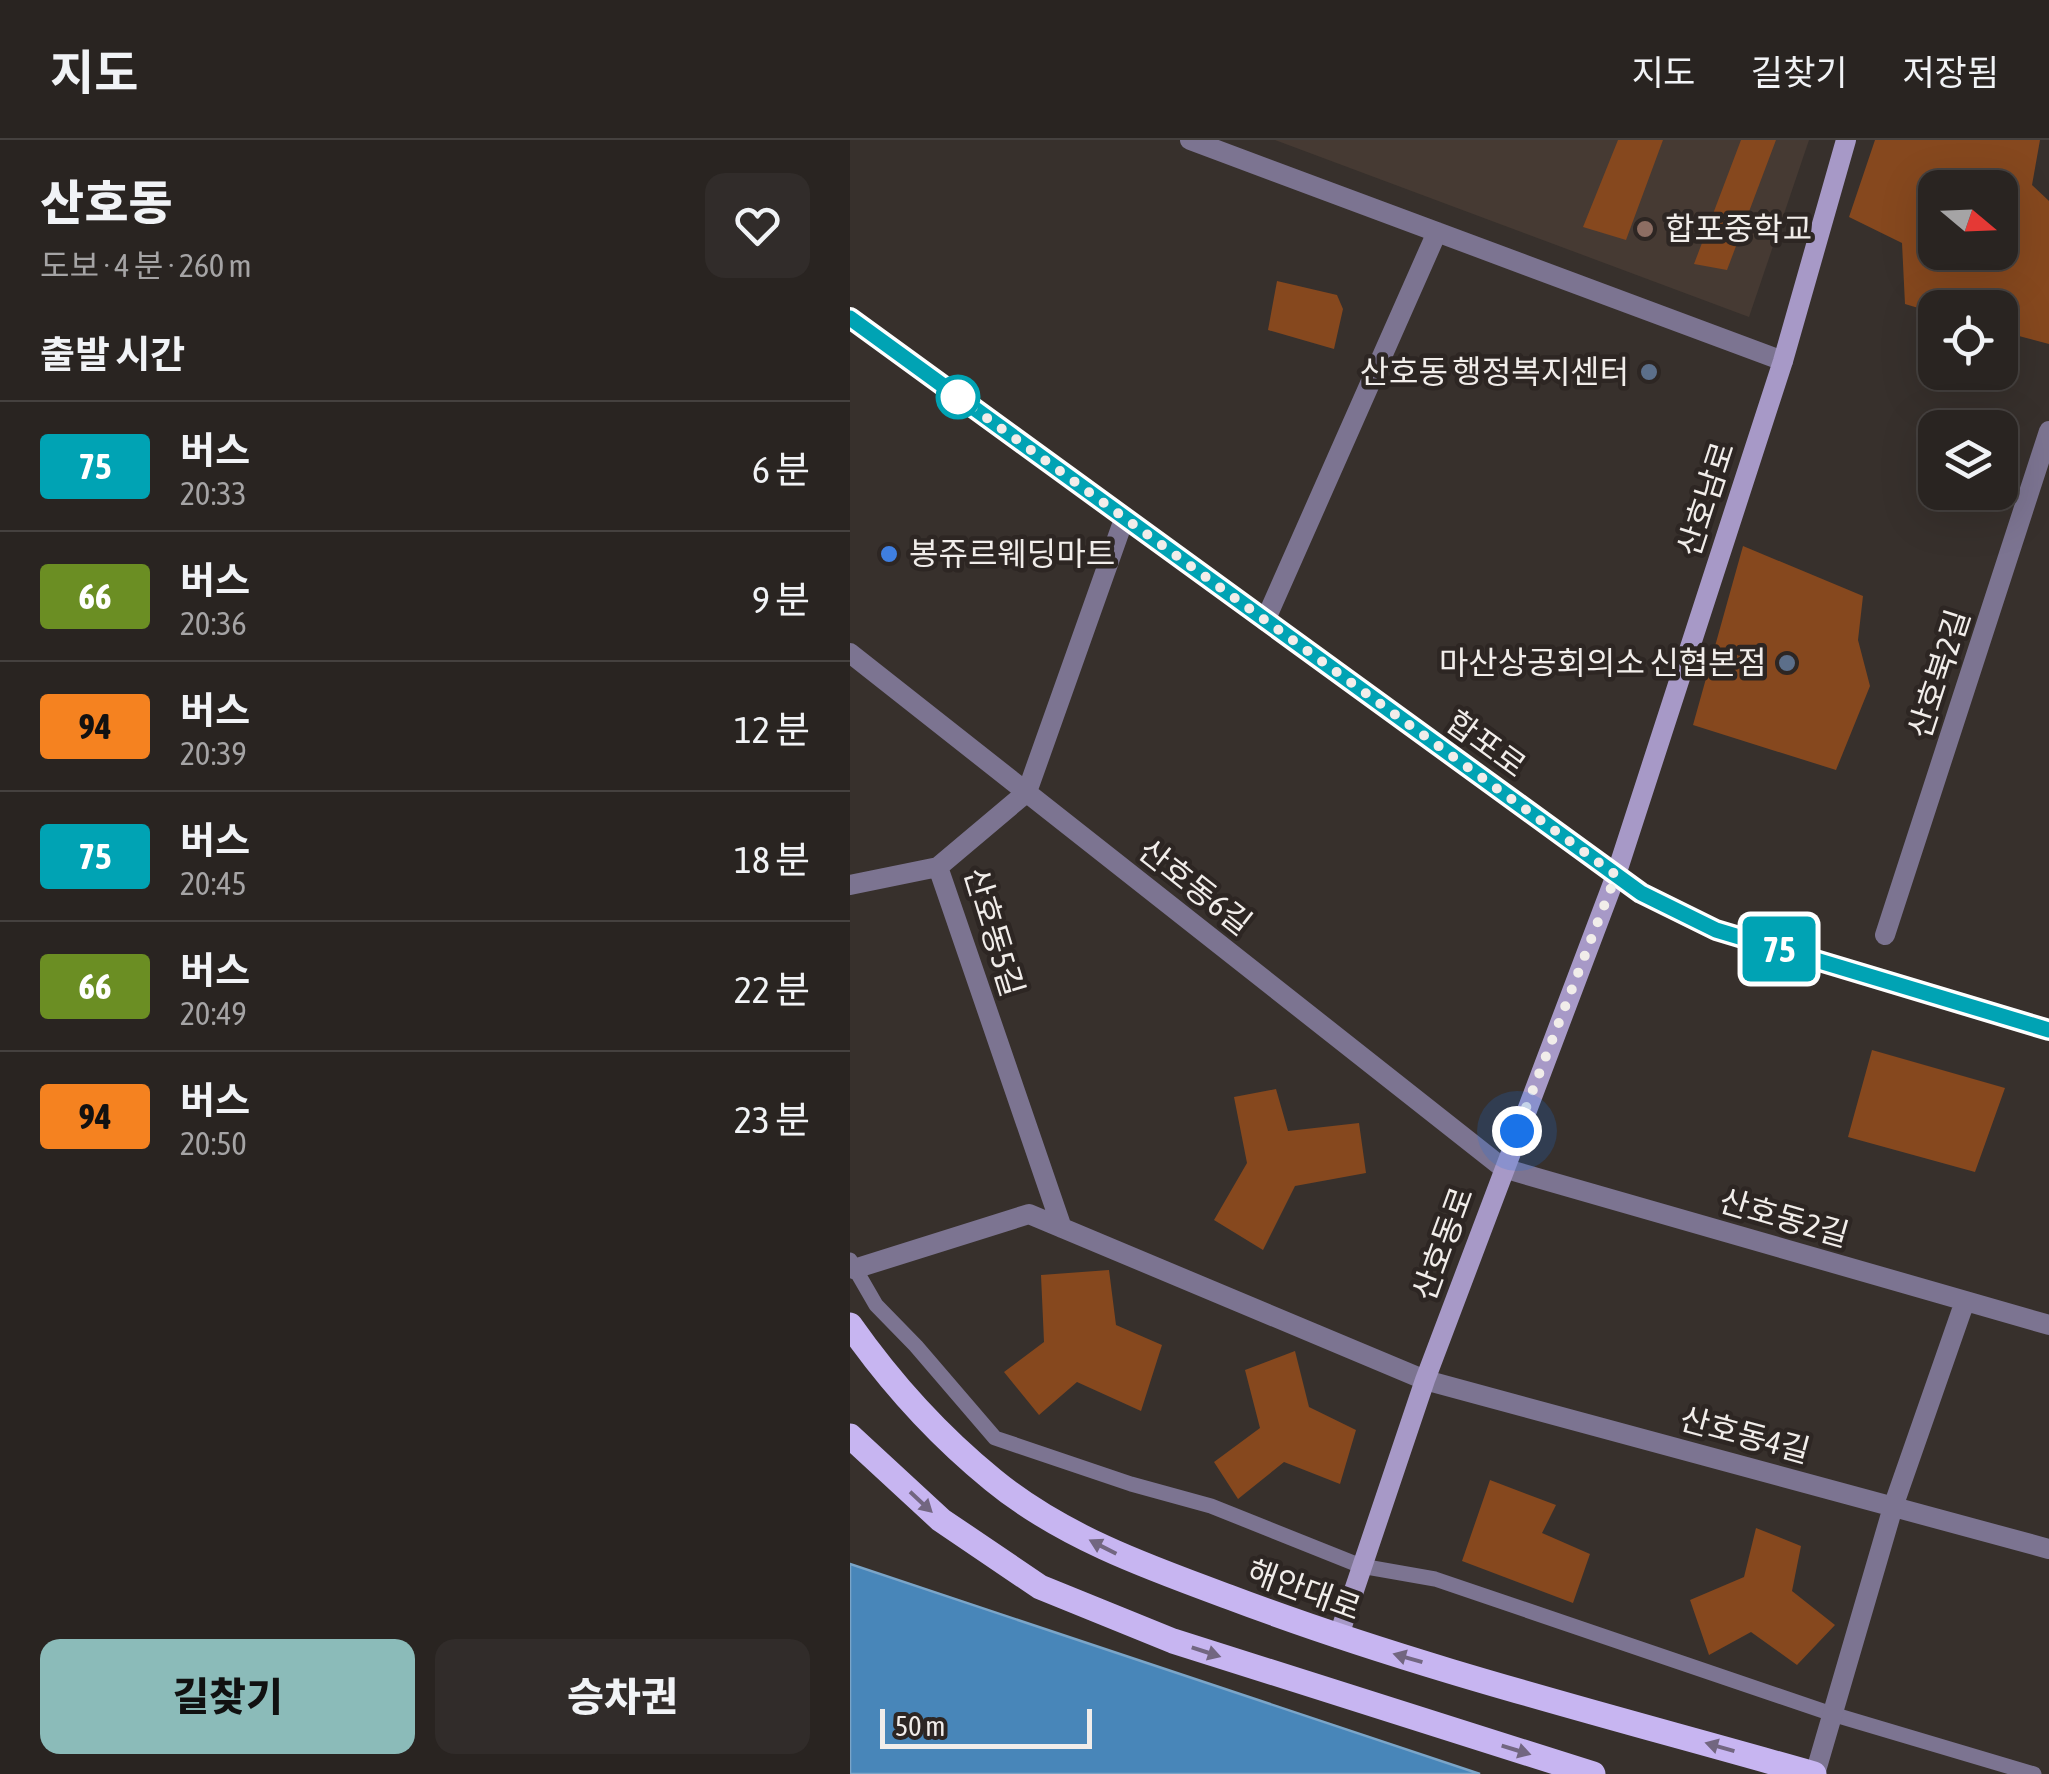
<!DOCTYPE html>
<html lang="ko">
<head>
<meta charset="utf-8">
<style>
  :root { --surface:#292421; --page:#312c2a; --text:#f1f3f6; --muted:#a5a4a5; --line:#45413f; --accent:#8bbbb9 }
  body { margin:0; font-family:"Asap Condensed","Noto Sans KR",sans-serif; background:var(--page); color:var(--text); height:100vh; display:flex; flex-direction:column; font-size:38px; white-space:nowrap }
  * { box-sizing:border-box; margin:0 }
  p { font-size:32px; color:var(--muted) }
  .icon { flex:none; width:55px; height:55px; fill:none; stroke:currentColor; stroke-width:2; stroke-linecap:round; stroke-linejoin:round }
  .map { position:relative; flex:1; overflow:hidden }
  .details { display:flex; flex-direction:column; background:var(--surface); width:850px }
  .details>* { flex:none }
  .badge { padding:0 20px; border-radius:8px; font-size:35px; line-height:65px }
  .needle { width:65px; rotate:109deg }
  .buttons { position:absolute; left:1068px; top:30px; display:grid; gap:20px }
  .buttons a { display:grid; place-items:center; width:100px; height:100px; border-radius:20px; background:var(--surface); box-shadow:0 10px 40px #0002,0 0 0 2px var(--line); font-size:50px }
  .scale { position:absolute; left:30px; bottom:25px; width:212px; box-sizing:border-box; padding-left:10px; border:5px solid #f1edea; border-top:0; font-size:28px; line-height:35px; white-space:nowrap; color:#f1edea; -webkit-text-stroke:8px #2d2623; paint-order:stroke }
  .you { position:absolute; width:50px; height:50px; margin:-25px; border:8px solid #fff; border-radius:50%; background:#1a73e8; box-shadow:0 0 0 15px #1a73e833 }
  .map>.badge { position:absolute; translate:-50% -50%; box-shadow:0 0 0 5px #fff }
  h2 { padding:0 40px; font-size:38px; line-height:90px }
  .round { display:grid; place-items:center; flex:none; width:105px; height:105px; border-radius:20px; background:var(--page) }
  .summary { display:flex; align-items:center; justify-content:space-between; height:170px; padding:0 40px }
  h1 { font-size:48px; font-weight:800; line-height:75px }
  .primary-button { display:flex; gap:20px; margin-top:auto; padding:20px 40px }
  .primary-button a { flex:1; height:115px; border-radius:20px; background:var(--accent); color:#111; font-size:40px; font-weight:800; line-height:115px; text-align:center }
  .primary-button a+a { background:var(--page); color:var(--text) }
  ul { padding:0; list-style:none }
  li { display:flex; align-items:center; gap:30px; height:130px; padding:0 40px; border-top:2px solid var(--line) }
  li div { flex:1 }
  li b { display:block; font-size:38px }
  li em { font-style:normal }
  li .badge { min-width:110px; font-weight:700; text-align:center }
  header { display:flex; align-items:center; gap:60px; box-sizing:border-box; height:140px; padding:0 50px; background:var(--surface); border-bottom:2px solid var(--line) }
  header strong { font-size:48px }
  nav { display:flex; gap:55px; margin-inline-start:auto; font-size:35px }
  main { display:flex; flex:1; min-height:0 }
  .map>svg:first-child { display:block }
  .built { fill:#463a33 }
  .water { fill:#4886b9; stroke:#7ba5c8; stroke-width:2.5 }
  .building { fill:#86481e; fill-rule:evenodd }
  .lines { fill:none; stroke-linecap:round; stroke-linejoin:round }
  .service { stroke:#7c7491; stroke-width:15 }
  .minor { stroke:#7c7491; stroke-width:20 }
  .secondary { stroke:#a799c7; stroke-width:20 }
  .primary { stroke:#c7b5f1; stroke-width:25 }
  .oneway { fill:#726680 }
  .line-casing { stroke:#fff; stroke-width:22 }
  .line { stroke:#00a3b4; stroke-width:15 }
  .walk { stroke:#f1edea; stroke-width:10; stroke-dasharray:0 18 }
  .education-dot { fill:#8d6e63; stroke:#2d2623; stroke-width:4 }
  .service-dot { fill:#5c6f8a; stroke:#2d2623; stroke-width:4 }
  .stop-dot { fill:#fff; stroke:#00a3b4; stroke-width:5 }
  .shop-dot { fill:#3f7fe0; stroke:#2d2623; stroke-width:4 }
  .labels { text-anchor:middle; stroke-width:9; stroke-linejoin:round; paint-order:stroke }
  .poi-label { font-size:32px; fill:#f1edea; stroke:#2d2623; text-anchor:start }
  .street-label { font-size:32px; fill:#f1edea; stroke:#2d2623 }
</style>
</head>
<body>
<header>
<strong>지도</strong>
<nav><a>지도</a><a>길찾기</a><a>저장됨</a></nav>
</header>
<main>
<section class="details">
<div class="summary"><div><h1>산호동</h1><p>도보 · 4 분 · 260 m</p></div><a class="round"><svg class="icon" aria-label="heart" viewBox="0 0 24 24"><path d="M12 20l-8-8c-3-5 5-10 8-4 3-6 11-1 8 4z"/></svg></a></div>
<h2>출발 시간</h2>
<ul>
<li><span class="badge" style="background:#00a3b4;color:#fff">75</span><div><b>버스</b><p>20:33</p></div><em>6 분</em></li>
<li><span class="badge" style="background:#6b8e23;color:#fff">66</span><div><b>버스</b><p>20:36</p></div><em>9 분</em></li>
<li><span class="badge" style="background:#f58220;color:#111">94</span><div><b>버스</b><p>20:39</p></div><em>12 분</em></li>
<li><span class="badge" style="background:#00a3b4;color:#fff">75</span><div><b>버스</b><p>20:45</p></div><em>18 분</em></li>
<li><span class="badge" style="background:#6b8e23;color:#fff">66</span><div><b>버스</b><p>20:49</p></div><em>22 분</em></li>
<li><span class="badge" style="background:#f58220;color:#111">94</span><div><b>버스</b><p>20:50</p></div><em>23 분</em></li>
</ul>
<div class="primary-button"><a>길찾기</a><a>승차권</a></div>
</section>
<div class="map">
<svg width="1199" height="1634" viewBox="0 0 1199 1634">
  <rect width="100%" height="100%" fill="#37302c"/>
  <path class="built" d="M425,0H959L899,177Z"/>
  <path class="water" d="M0,1424L630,1634H0Z"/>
  <path class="building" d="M768,0H813L776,100L733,87Z
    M891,0H926L877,130L844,124Z
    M1025,0H1190L1182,45L1199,61V204L1150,191V168H1085V173L1055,164L1052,103L999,77ZM1085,48H1150V112H1085Z
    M427,141L487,155L493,169L484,209L418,190Z
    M893,406L1013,456L1008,500L1020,546L986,630L843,585Z
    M1022,910L1155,948L1125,1032L998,997Z
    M426,949L438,991L509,983L516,1033L445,1046L413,1110L364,1080L397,1023L384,957Z
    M259,1130L266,1185L312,1205L291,1271L227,1242L189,1275L154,1232L194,1202L191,1135Z
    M445,1211L459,1267L506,1290L490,1344L434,1322L388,1359L364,1322L410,1288L395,1230Z
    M640,1340L706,1365L692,1393L740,1414L723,1463L612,1421Z
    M906,1388L951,1406L942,1451L985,1485L947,1525L901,1492L859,1515L840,1460L894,1437Z"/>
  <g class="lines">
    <path class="service" d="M0,1120L26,1165L66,1206L145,1298L281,1344L361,1366L511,1426L585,1439L982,1574L1184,1634"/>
    <path class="minor" d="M340,0L933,221
      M415,481L587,92
      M0,513L653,1028L1199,1185
      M0,745L88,727
      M1035,795L1199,291
      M212,1088L88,727L177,652L274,379
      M4,1129L179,1074L575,1240L1199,1409
      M965,1634L1043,1367L1115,1161"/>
    <path class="secondary" d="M0,178L791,753L866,790L1199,890
      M488,1498L575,1240L766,735L933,221L996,0"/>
    <path class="primary" d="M0,1185C40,1242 89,1296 143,1340C211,1396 297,1427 379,1457C569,1529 768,1578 964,1634
      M0,1296L91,1380L190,1447L323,1501L743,1634"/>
  </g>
  <defs><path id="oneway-solid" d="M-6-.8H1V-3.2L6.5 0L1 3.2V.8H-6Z" transform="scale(2.5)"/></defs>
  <g class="oneway">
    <use href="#oneway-solid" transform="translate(71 1362) rotate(43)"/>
    <use href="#oneway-solid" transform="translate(253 1407) rotate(-153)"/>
    <use href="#oneway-solid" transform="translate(356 1512) rotate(18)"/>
    <use href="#oneway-solid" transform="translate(558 1518) rotate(-164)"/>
    <use href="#oneway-solid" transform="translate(870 1607) rotate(-164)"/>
    <use href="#oneway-solid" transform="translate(666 1610) rotate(17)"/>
  </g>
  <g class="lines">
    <defs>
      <path id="line" d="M0,178L791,753L866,790L1199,890"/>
    </defs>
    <use href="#line" class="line-casing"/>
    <use href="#line" class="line"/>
    <path class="walk" d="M108,257L766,735L667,991"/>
  </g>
  <circle class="education-dot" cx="795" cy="89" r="10"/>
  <g class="service-dot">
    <circle cx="799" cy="232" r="10"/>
    <circle cx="937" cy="523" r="10"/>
  </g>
  <circle class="stop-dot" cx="108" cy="257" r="20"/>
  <circle class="shop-dot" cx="39" cy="414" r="10"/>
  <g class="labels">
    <g class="poi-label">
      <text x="815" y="100">합포중학교</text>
      <text x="779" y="243" text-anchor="end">산호동 행정복지센터</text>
      <text x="59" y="425">봉쥬르웨딩마트</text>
      <text x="917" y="534" text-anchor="end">마산상공회의소 신협본점</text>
    </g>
    <g class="street-label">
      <text transform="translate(856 359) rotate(-72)" y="11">산호남로</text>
      <text transform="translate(1089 534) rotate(-72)" y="11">산호북2길</text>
      <text transform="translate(636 604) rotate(36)" y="11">합포로</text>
      <text transform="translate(345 747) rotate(38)" y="11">산호동6길</text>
      <text transform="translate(144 792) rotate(73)" y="11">산호동5길</text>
      <text transform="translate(934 1078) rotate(16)" y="11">산호동2길</text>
      <text transform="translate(593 1104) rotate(-70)" y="11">산호동로</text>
      <text transform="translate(895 1295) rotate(15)" y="11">산호동4길</text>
      <text transform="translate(454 1450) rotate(20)" y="11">해안대로</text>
    </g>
  </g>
</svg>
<div class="buttons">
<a><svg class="needle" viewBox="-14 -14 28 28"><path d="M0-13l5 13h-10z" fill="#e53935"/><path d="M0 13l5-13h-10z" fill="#a5a4a5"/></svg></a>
<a><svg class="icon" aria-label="locate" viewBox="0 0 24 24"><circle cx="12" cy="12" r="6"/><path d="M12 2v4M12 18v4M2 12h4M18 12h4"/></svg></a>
<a><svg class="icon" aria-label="layers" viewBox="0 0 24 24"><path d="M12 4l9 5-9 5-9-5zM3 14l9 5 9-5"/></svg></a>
</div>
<div class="scale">50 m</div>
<div class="you" style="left:667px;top:991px"></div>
<b class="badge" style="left:929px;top:809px;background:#00a3b4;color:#fff">75</b>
</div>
</main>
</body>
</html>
